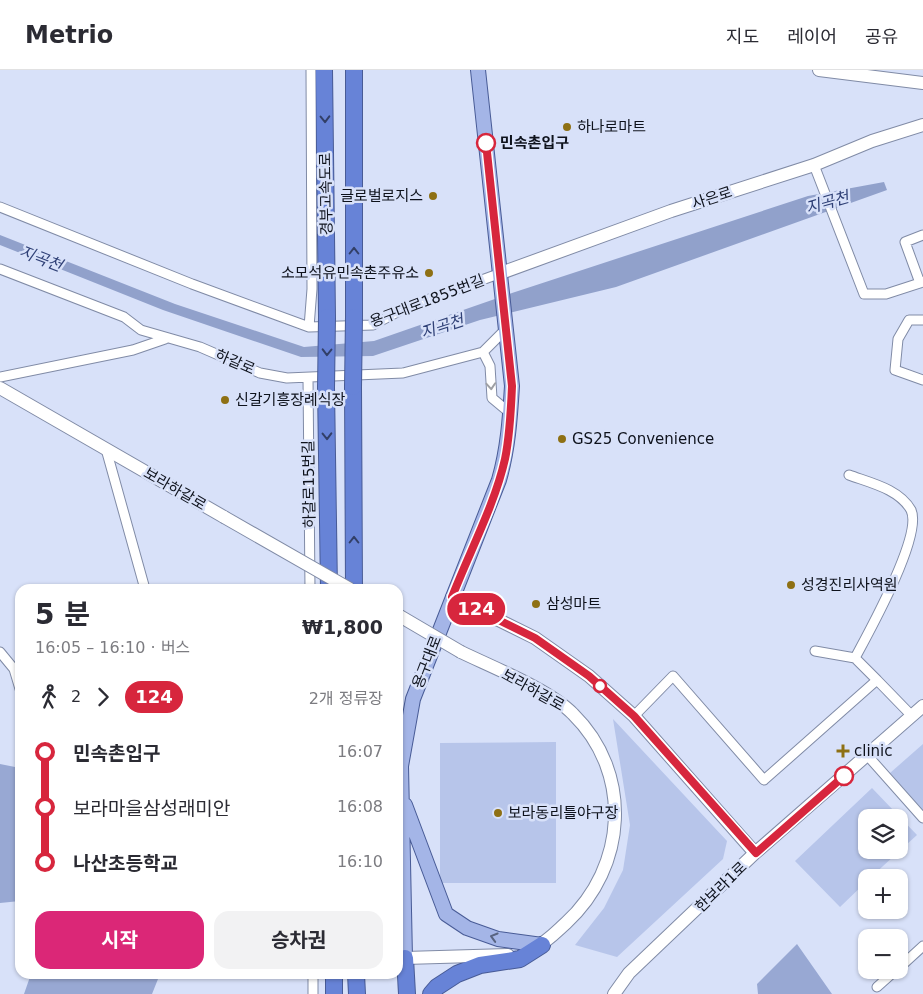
<!DOCTYPE html>
<html lang="ko">
<head>
<meta charset="utf-8">
<style>
  :root { --surface:#fff; --page:#f2f2f3; --text:#2b2b33; --muted:#7c7c81; --line:#e1e1e2; --accent:#db2777 }
  body { margin:0; font-family:"DejaVu Sans","Noto Sans KR",sans-serif; background:var(--page); color:var(--text); height:100vh; display:flex; flex-direction:column; font-size:19px; white-space:nowrap }
  * { box-sizing:border-box; margin:0 }
  p { font-size:16px; color:var(--muted) }
  .icon { flex:none; width:28px; height:28px; fill:none; stroke:currentColor; stroke-width:2; stroke-linecap:round; stroke-linejoin:round }
  .map { position:relative; flex:1; overflow:hidden }
  .panel { position:absolute; left:15px; top:514px; width:388px; height:395px; display:flex; flex-direction:column; background:var(--surface); border-radius:15px; box-shadow:0 1px 4px #0004 }
  .panel>* { flex:none }
  .badge { padding:0 10px; border-radius:16px; font-size:18px; line-height:32px }
  .controls { position:absolute; left:858px; top:739px; display:grid; gap:10px }
  .controls a { display:grid; place-items:center; width:50px; height:50px; border-radius:10px; background:var(--surface); box-shadow:0 1px 4px #0004; font-size:25px }
  .map>.badge { position:absolute; translate:-50% -50%; box-shadow:0 0 0 2px #fff }
  .legs { display:flex; align-items:center; gap:8px; height:55px; padding:0 20px; font-size:16px }
  .legs p { margin-inline-start:auto }
  .summary { display:flex; align-items:center; justify-content:space-between; height:85px; padding:0 20px }
  h1 { font-size:28px; font-weight:700; line-height:38px }
  .button { display:flex; gap:10px; margin-top:auto; padding:10px 20px }
  .button a { flex:1; height:58px; border-radius:15px; background:var(--accent); color:#fff; font-size:20px; font-weight:700; line-height:58px; text-align:center }
  .button a+a { background:var(--page); color:var(--text) }
  ul { padding:0 20px; list-style:none }
  li { display:flex; align-items:center; gap:18px; height:55px; font-size:19px }
  li i { display:grid; place-items:center; width:8px; height:100%; margin:0 6px; background:currentColor }
  li i::after { content:''; width:12px; height:12px; margin:-6px; border:4px solid; border-radius:50%; background:var(--surface) }
  li p { margin-inline-start:auto }
  li:first-child i { background:linear-gradient(#0000 50%,currentColor 0) }
  li:last-child i { background:linear-gradient(currentColor 50%,#0000 0) }
  header { display:flex; align-items:center; gap:30px; box-sizing:border-box; height:70px; padding:0 25px; background:var(--surface); border-bottom:1px solid var(--line) }
  header strong { font-size:24px }
  nav { display:flex; gap:28px; margin-inline-start:auto; font-size:18px }
  .map>svg:first-child { display:block }
  .green { fill:#b7c5ea; fill-rule:evenodd }
  .forest { fill:#98a8d3 }
  .water { fill:#91a1cb }
  .lines { fill:none; stroke-linecap:round; stroke-linejoin:round }
  .street-casing { stroke:#808ba6; stroke-width:11 }
  .secondary-casing { stroke:#808ba6; stroke-width:14 }
  .primary-casing { stroke:#485b96; stroke-width:16 }
  .highway-casing { stroke:#485b96; stroke-width:18 }
  .street { stroke:#fff; stroke-width:9 }
  .secondary { stroke:#fff; stroke-width:12 }
  .primary { stroke:#a4b5e7; stroke-width:14 }
  .highway { stroke:#6783d7; stroke-width:16 }
  .secondary-bridge-casing { stroke:#808ba6; stroke-width:14; stroke-linecap:butt }
  .highway-bridge-casing { stroke:#485b96; stroke-width:18; stroke-linecap:butt }
  .secondary-bridge { stroke:#fff; stroke-width:12 }
  .highway-bridge { stroke:#6783d7; stroke-width:16 }
  .oneway { stroke:#323f67 }
  .oneway2 { stroke:#9fa0a4 }
  .oneway3 { stroke:#596482 }
  .line-1-casing { stroke:#fff; stroke-width:11 }
  .line-1 { stroke:#d7263d; stroke-width:8 }
  .poi-dot { fill:#8e7014; stroke:#d8e1f9; stroke-width:2 }
  .stop-1-dot { fill:#fff; stroke:#d7263d; stroke-width:2.5 }
  .labels { text-anchor:middle; stroke-width:5; stroke-linejoin:round; paint-order:stroke }
  .poi-label { font-size:15px; fill:#0e121c; stroke:#d8e1f9; text-anchor:start }
  .stop-label { font-size:15px; font-weight:bold; fill:#0e121c; stroke:#d8e1f9; text-anchor:start }
  .street-label { font-size:15px; fill:#0e121c; stroke:#d8e1f9 }
  .water-label { font-size:16px; font-style:italic; fill:#304177; stroke:#d8e1f9 }
</style>
</head>
<body>
<header>
<strong>Metrio</strong>
<nav><a>지도</a><a>레이어</a><a>공유</a></nav>
</header>
<div class="map">
<svg width="923" height="924" viewBox="0 0 923 924">
  <rect width="100%" height="100%" fill="#d8e1f9"/>
  <path class="green" d="M613,649L727,771L723,789L617,887L575,875L604,838L623,800L630,755Z
    M556,672V813H440V673Z
    M923,674V742L890,703Z
    M872,718L917,765L871,807L866,808V812L840,837L795,791ZM866,748H899V780H866Z"/>
  <path class="forest" d="M0,694L20,698V831L0,833Z
    M797,874L832,924H758L757,914Z
    M31,904H160L152,924H24Z"/>
  <path class="water" d="M884,112L887,120L616,217L480,250L373,286L301,287L163,240L0,175V165L175,234L304,277L374,271L512,223L808,126Z"/>
  <g class="lines">
    <defs>
      <path id="street" d="M311,0L312,219L309,257L373,255L405,238L501,203
        M814,95L864,224H886L923,212
        M0,137L192,214L309,257
        M0,199L124,247L141,260L200,277L260,303L287,308L403,303L483,282
        M920,213L905,172L923,165
        M923,250H909L898,269L895,300L923,310
        M483,282L490,296L492,328L510,343
        M483,282L506,259
        M0,307L133,280L165,269
        M308,308L310,519
        M106,379L145,519
        M849,405C871,413 899,419 911,440C923,465 869,562 855,588
        M815,581L855,588L877,610
        M0,582L14,599L20,619
        M634,646L673,606L764,710L877,610L912,646
        M867,685L923,748
        M899,898L923,876
        M313,904V924
        M877,917L896,900"/>
      <path id="secondary" d="M819,0L923,13
        M501,203L671,141L814,95L872,71L923,55
        M0,318L224,447
        M452,527L535,568L589,606L634,646L755,783
        M461,582C492,597 550,620 573,644C633,703 627,797 566,853C556,862 546,873 534,878
        M405,888L508,885
        M614,924L629,903L755,783L923,636"/>
      <path id="primary" d="M405,735L446,844L467,858L498,869L542,875
        M405,888L401,696L413,629L499,410C508,379 510,348 512,316L478,0"/>
      <path id="highway" d="M324,0L327,247
        M354,247V0
        M353,317L354,519
        M326,318L329,519
        M405,888L407,924
        M334,904V924
        M356,904L357,924
        M431,924L437,917L457,904L480,895L520,889L542,875"/>
    </defs>
    <use href="#street" class="street-casing"/>
    <use href="#secondary" class="secondary-casing"/>
    <use href="#primary" class="primary-casing"/>
    <use href="#highway" class="highway-casing"/>
    <use href="#street" class="street"/>
    <use href="#secondary" class="secondary"/>
    <use href="#primary" class="primary"/>
    <use href="#highway" class="highway"/>
    <defs>
      <path id="secondary-bridge" d="M224,447L350,519
        M398,545L461,582"/>
      <path id="highway-bridge" d="M353,317L354,247
        M326,318L327,247"/>
    </defs>
    <use href="#secondary-bridge" class="secondary-bridge-casing"/>
    <use href="#highway-bridge" class="highway-bridge-casing"/>
    <use href="#secondary-bridge" class="secondary-bridge"/>
    <use href="#highway-bridge" class="highway-bridge"/>
  </g>
  <defs><path id="oneway-chevron" d="M-2-3.5L2.5 0L-2 3.5" fill="none" stroke-width="1.6" stroke-linecap="round" stroke-linejoin="round" transform="scale(1.25)"/></defs>
  <g class="oneway">
    <use href="#oneway-chevron" transform="translate(325 49) rotate(89)"/>
    <use href="#oneway-chevron" transform="translate(354 181) rotate(-90)"/>
    <use href="#oneway-chevron" transform="translate(327 282) rotate(91)"/>
    <use href="#oneway-chevron" transform="translate(327 366) rotate(89)"/>
    <use href="#oneway-chevron" transform="translate(354 470) rotate(-90)"/>
  </g>
  <use class="oneway2" href="#oneway-chevron" transform="translate(491 316) rotate(86)"/>
  <use class="oneway3" href="#oneway-chevron" transform="translate(494 867) rotate(-164)"/>
  <g class="lines">
    <defs>
      <path id="line-1" d="M486,73L512,316C511,340 510,365 505,389C495,434 469,483 452,527L535,568L589,606L634,646L756,783L844,706"/>
    </defs>
    <use href="#line-1" class="line-1-casing"/>
    <use href="#line-1" class="line-1"/>
  </g>
  <g class="poi-dot">
    <circle cx="567" cy="57" r="5"/>
    <circle cx="433" cy="126" r="5"/>
    <circle cx="429" cy="203" r="5"/>
    <circle cx="225" cy="330" r="5"/>
    <circle cx="562" cy="369" r="5"/>
    <circle cx="791" cy="515" r="5"/>
    <circle cx="536" cy="534" r="5"/>
    <path d="M840.5 673.5h5v5h5v5h-5v5h-5v-5h-5v-5h5z"/>
    <circle cx="498" cy="743" r="5"/>
  </g>
  <g class="stop-1-dot">
    <circle cx="486" cy="73" r="9"/>
    <circle cx="600" cy="616" r="6"/>
    <circle cx="844" cy="706" r="9"/>
  </g>
  <g class="labels">
    <g class="poi-label">
      <text x="577" y="62">하나로마트</text>
      <text x="423" y="131" text-anchor="end">글로벌로지스</text>
      <text x="419" y="208" text-anchor="end">소모석유민속촌주유소</text>
      <text x="235" y="335">신갈기흥장례식장</text>
      <text x="572" y="374">GS25 Convenience</text>
      <text x="801" y="520">성경진리사역원</text>
      <text x="546" y="539">삼성마트</text>
      <text x="854" y="686">clinic</text>
      <text x="508" y="748">보라동리틀야구장</text>
    </g>
    <g class="stop-label">
      <text x="500" y="78">민속촌입구</text>
    </g>
    <g class="street-label">
      <text transform="translate(326 124) rotate(-91)" y="5">경부고속도로</text>
      <text transform="translate(712 128) rotate(-18)" y="5">사은로</text>
      <text transform="translate(427 231) rotate(-21)" y="5">용구대로1855번길</text>
      <text transform="translate(235 292) rotate(23)" y="5">하갈로</text>
      <text transform="translate(309 414) rotate(-91)" y="5">하갈로15번길</text>
      <text transform="translate(175 419) rotate(30)" y="5">보라하갈로</text>
      <text transform="translate(427 592) rotate(-69)" y="5">용구대로</text>
      <text transform="translate(533 620) rotate(29)" y="5">보라하갈로</text>
      <text transform="translate(721 817) rotate(-44)" y="5">한보라1로</text>
    </g>
    <g class="water-label">
      <text transform="translate(827 132) rotate(-16)" y="6">지곡천</text>
      <text transform="translate(41 188) rotate(21)" y="6">지곡천</text>
      <text transform="translate(442 256) rotate(-18)" y="6">지곡천</text>
    </g>
  </g>
</svg>
<div class="controls">
<a><svg class="icon" aria-label="layers" viewBox="0 0 24 24"><path d="M12 4l9 5-9 5-9-5zM3 14l9 5 9-5"/></svg></a>
<a>+</a>
<a>−</a>
</div>
<b class="badge" style="left:476px;top:539px;background:#d7263d;color:#fff">124</b>
<section class="panel">
<div class="summary"><div><h1>5 분</h1><p>16:05 – 16:10 · 버스</p></div><b>₩1,800</b></div>
<div class="legs"><svg class="icon" aria-label="walk" viewBox="0 0 24 24"><circle cx="13" cy="4" r="2"/><path d="M13 8l-2 6 4 7M11 14l-3 7M7 12l3-4h3l4 4"/></svg>2<svg class="icon" aria-label="forward" viewBox="0 0 24 24"><path d="M9 5l7 7-7 7"/></svg><b class="badge" style="background:#d7263d;color:#fff">124</b><p>2개 정류장</p></div>
<ul>
<li><i style="color:#d7263d"></i><b>민속촌입구</b><p>16:07</p></li>
<li><i style="color:#d7263d"></i><span>보라마을삼성래미안</span><p>16:08</p></li>
<li><i style="color:#d7263d"></i><b>나산초등학교</b><p>16:10</p></li>
</ul>
<div class="button"><a>시작</a><a>승차권</a></div>
</section>
</div>
</body>
</html>
